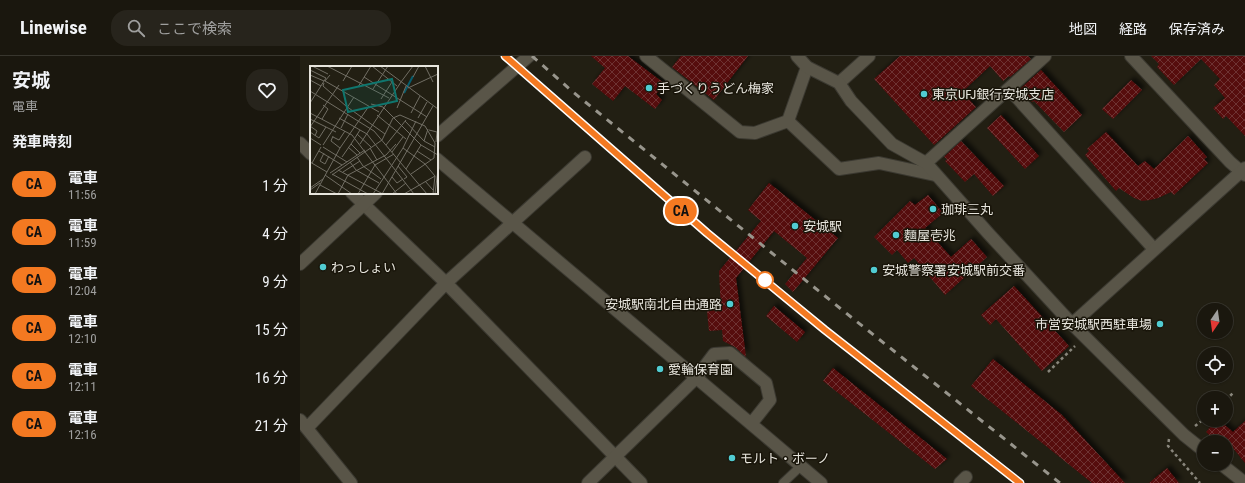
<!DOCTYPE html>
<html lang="ja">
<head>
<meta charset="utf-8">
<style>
  :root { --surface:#1a170e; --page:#27241c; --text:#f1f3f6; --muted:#9f9f9e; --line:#38362e }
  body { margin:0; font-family:"Roboto Condensed","Noto Sans JP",sans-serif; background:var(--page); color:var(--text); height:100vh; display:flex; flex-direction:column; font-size:15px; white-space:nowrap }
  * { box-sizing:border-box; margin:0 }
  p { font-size:13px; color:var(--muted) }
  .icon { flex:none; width:22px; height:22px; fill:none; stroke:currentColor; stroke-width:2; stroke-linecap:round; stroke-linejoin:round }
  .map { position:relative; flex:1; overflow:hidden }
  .sheet { display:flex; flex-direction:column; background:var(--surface); width:300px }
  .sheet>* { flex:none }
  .badge { padding:0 8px; border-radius:13px; font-size:14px; line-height:26px }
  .needle { width:26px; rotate:193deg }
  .fabs { position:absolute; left:897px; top:247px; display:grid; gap:8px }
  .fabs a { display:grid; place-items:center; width:36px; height:36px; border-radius:50%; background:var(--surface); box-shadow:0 1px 3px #0004,0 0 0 1px var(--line); font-size:20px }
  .map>.badge { position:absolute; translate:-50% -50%; box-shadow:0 0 0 2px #fff }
  h2 { padding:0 12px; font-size:15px; line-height:36px }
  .round { display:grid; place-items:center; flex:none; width:42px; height:42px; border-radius:16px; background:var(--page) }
  .overview { display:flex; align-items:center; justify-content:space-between; height:68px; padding:0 12px }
  h1 { font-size:19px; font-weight:700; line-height:30px }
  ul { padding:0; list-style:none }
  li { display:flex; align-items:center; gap:12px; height:48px; padding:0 12px }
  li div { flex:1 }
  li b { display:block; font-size:15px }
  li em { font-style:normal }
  li .badge { min-width:44px; font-weight:700; text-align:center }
  header { display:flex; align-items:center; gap:24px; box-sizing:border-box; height:56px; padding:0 20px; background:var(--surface); border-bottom:1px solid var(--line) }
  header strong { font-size:19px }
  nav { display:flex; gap:22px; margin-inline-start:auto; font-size:14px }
  .search { width:280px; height:36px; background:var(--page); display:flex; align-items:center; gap:10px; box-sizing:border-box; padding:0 14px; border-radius:16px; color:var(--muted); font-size:15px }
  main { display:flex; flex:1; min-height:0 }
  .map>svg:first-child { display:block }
  .building { fill:url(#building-cross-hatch); filter:url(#shadow) }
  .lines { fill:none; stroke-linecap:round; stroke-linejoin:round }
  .service-casing { stroke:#3b3931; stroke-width:10 }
  .minor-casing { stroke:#3b3931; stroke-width:14 }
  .tertiary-casing { stroke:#3b3931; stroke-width:14 }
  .path { stroke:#89867c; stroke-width:2.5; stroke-dasharray:3 3; stroke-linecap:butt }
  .service { stroke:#595548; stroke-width:8 }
  .minor { stroke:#595548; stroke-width:12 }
  .tertiary { stroke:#595548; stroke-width:12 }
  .rail { stroke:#98958c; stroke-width:3; stroke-dasharray:7 7; stroke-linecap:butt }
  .line-casing { stroke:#fff; stroke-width:9 }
  .line { stroke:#f47921; stroke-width:6 }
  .poi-dot { fill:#51ccd2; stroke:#19150a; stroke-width:1.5 }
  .stop-dot { fill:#fff; stroke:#f47921; stroke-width:2 }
  .labels { text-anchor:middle; stroke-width:3; stroke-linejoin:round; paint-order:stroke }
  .poi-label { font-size:13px; fill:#e7e5dd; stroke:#19150a; text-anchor:start }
  .inset-river { fill:none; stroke:#065e6f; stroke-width:2 }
  .inset-road { fill:none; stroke:#716e64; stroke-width:1 }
  .view { fill:#0f766e; fill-opacity:0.15; stroke:#0f766e; stroke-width:2 }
  .inset-edge { fill:none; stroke:#e7e5dd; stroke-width:2 }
</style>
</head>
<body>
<header>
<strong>Linewise</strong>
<div class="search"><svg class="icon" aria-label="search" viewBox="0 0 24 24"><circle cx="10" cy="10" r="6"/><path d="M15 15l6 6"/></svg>ここで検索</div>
<nav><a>地図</a><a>経路</a><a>保存済み</a></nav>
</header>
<main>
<section class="sheet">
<div class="overview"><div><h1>安城</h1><p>電車</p></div><a class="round"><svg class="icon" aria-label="heart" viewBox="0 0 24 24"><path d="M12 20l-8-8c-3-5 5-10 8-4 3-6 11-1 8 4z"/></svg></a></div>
<h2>発車時刻</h2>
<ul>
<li><span class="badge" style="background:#f47921;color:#111">CA</span><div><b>電車</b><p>11:56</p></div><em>1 分</em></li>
<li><span class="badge" style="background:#f47921;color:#111">CA</span><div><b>電車</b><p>11:59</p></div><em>4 分</em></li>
<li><span class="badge" style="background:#f47921;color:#111">CA</span><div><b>電車</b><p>12:04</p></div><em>9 分</em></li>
<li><span class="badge" style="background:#f47921;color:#111">CA</span><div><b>電車</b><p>12:10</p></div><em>15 分</em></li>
<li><span class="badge" style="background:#f47921;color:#111">CA</span><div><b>電車</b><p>12:11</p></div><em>16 分</em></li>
<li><span class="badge" style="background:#f47921;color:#111">CA</span><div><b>電車</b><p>12:16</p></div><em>21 分</em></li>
</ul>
</section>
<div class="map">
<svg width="945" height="427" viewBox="0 0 945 427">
  <defs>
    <pattern id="building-cross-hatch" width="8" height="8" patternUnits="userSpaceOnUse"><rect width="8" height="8" fill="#560f0e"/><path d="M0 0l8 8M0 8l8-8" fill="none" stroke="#6e3231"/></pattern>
    <filter id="shadow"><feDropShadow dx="3.5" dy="-3.5" stdDeviation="2" flood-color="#0009"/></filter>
  </defs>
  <rect width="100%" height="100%" fill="#221f13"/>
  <path class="building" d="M291,0H328L365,28L356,38L362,44L355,53L325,30L313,45L292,28L305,12Z
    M381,0H448L414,44L372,11Z
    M600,0H728L731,3L710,21L709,20L703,25L690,10L662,36L676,51L634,89L574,23Z
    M851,0H945V80L926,60L923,63L913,52L925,42L914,29L920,23L901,3L874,29L857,11L859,8Z
    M741,14L782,59L764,76L734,45L732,46L720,33Z
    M831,24L842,34L813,63L802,53Z
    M701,59L739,100L725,113L687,72Z
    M806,76L838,110L845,105L854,113L888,80L907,101L904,103L908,107L874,139L871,136L858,142L850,144L842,145L834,142L819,132L816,135L785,99L789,95L787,93Z
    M661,85L704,130L693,140L674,118L665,126L645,105L647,103L644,101Z
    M469,127L538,182L493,236L485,228L507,202L474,175L436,222L446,301L435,291L423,285L422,274L409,275L407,255L421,254L419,215L461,165L448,154Z
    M628,139L643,157L625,172L651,201L671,183L687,201L645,239L614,202L608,207L597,194L592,199L574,181L610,145L615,149Z
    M714,230L769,290L742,315L696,263L690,269L681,259Z
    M474,250L505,276L497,286L466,260Z
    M693,303L762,359L825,427H792L671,330Z
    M533,312L647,403L635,413L523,325Z
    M916,364H919L933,376L945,365V407L928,386H917L906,376Z
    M867,412L879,427H849Z"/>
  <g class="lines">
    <defs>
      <path id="service" d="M483,427L501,410"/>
      <path id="minor" d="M346,0L440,76L455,77L488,65
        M831,0L930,106L945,119
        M507,11L488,65L539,113L579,107L635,119
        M539,27L569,0
        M709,33L854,193
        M0,87L11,98
        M137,103L521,427
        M626,107L745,0
        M52,137L146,227L341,427
        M772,268L884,379L904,395
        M396,322L414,298L430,297L466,327L470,344L451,368
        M0,364L51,427
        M7,372L146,227L285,101
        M921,408L945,427
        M660,427L666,421"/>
      <path id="tertiary" d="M497,0L507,11L539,27L551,45L592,88L626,107L688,177L772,268L945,112
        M137,80L229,0
        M0,208L76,137
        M288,427L396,322"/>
    </defs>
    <use href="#service" class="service-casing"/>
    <use href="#minor" class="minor-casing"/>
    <use href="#tertiary" class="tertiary-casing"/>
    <path class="path" d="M748,316L775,290
      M926,344L934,336
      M895,370L904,363
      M869,383L868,390L900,427"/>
    <use href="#service" class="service"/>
    <use href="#minor" class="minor"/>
    <use href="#tertiary" class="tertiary"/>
    <path class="rail" d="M205,0L407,177L525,275L720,427
      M232,0L273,36L541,253L760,427"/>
  </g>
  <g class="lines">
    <defs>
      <path id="line" d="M205,0L407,177L525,274L720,427"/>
    </defs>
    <use href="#line" class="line-casing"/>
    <use href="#line" class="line"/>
  </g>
  <g class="poi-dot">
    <circle cx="349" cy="32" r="4"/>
    <circle cx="624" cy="38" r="4"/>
    <circle cx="633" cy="153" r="4"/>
    <circle cx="495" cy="170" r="4"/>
    <circle cx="596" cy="179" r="4"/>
    <circle cx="23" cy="211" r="4"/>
    <circle cx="574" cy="214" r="4"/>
    <circle cx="430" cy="248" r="4"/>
    <circle cx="860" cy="268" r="4"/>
    <circle cx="360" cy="313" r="4"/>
    <circle cx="432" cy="402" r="4"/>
  </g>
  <circle class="stop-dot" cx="465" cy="224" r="8"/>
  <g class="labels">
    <g class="poi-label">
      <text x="357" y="37">手づくりうどん梅家</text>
      <text x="632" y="43">東京UFJ銀行安城支店</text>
      <text x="641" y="158">珈琲三丸</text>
      <text x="503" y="175">安城駅</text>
      <text x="604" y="184">麵屋壱兆</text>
      <text x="31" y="216">わっしょい</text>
      <text x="582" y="219">安城警察署安城駅前交番</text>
      <text x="422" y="253" text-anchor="end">安城駅南北自由通路</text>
      <text x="852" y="273" text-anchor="end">市営安城駅西駐車場</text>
      <text x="368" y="318">愛輪保育園</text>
      <text x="440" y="407">モルト・ボーノ</text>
    </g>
  </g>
  <g transform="translate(10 10)">
    <rect width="128" height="128" fill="#221f13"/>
    <path class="inset-river" d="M94,27L103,10"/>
    <path class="inset-road" d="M2,0L18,8M17,0L79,32M62,0L87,20M70,0L128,43M115,0L123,16M0,4L16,12M0,9L14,15M20,9L15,15L69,46M54,11L117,51M103,11L109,0M0,14L11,20M33,15L42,0M91,16L103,0M14,17L13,20L36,40L75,68M48,21L61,0M98,22L128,8M63,23L78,0M0,25L64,65L117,128M71,33L82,16M0,37L16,12M61,38L73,41L111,79L128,89M87,42L96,20M0,47L42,69L87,128M101,47L110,30M67,49L96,73M29,52L57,68L104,128M108,52L117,36M0,53L26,66M12,53L18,43L13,39M95,55L114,75L125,81M0,60L7,65L5,70M0,61L29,19M31,62L38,48M119,64L127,66L126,76M0,66L9,72L16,61M47,68L61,81M23,70L21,75L30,82M23,71L29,74L35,65M0,72L11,79M114,75L118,63M50,78L91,16M13,79L44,31M76,79L96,54M13,81L37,96M38,81L47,89M60,82L67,94M93,82L115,98L125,110L123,128M9,85L32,99M107,85L121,94M82,86L93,71M14,87L10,95L15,98L19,90M50,87L41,78L50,64M32,91L41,78M47,91L53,100L71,113M0,96L17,106M40,96L46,104L69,117M2,97L11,81M88,100L97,111L94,113M96,103L111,79M28,104L73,128M33,106L50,95M20,107L55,84M22,108L58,128M15,109L42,128M22,109L72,74L83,52L90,49L115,60L125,77L124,92L101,108M82,111L87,117L93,113M115,115L123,124M10,119L27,128M0,122L13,113M0,124L10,117M5,128L30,82L59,40M28,128L38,109L76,89L86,78M48,128L65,99L84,88M63,128L93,82L106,55M72,128L123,40M82,128L96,117M94,128L125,110M125,128L128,103"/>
    <path class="view" d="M82,13L87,35L38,46L33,24Z"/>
    <rect width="128" height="128" class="inset-edge"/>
  </g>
</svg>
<div class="fabs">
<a><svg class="needle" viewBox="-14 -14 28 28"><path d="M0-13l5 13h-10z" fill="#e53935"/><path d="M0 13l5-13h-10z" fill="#9f9f9e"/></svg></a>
<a><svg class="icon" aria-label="locate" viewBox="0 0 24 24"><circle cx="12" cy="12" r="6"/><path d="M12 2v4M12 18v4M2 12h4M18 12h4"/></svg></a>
<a>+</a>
<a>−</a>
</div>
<b class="badge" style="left:381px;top:155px;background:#f47921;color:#111">CA</b>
</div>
</main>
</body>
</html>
